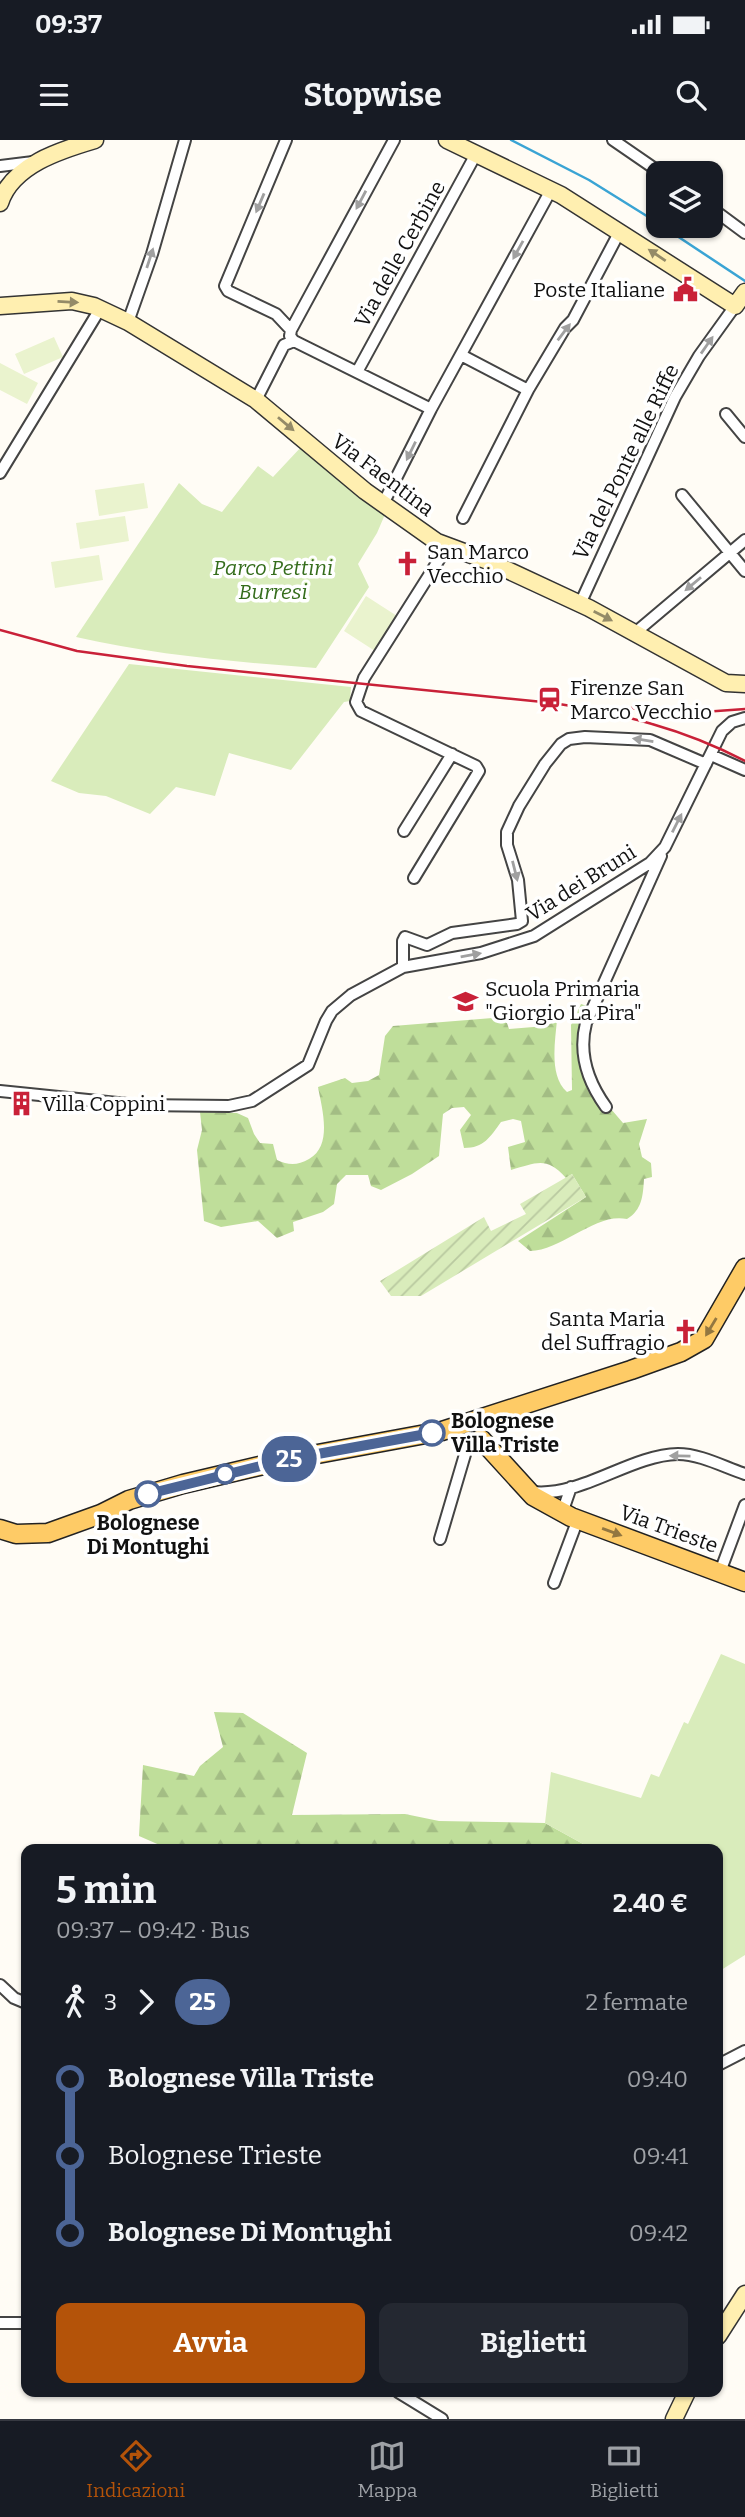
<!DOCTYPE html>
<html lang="it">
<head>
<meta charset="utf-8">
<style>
  :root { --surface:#171b24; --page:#242831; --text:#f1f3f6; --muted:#9ea1a6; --line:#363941; --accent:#b45309 }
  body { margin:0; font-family:Bitter,serif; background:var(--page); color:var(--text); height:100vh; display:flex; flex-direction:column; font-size:26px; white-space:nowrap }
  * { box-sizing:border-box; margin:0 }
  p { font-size:23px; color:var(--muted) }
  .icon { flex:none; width:38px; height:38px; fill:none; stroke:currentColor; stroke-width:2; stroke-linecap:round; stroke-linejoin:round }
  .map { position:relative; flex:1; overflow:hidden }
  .sheet { position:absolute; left:21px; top:1704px; width:702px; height:553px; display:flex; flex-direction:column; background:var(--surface); border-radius:14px; box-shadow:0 2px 5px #0004 }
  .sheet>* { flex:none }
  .badge { padding:0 14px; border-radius:23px; font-size:24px; line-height:46px }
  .buttons { position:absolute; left:646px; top:21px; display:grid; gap:14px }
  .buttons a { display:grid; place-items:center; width:77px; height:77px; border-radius:14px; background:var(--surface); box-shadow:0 2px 5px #0004; font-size:35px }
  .map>.badge { position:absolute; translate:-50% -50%; box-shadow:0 0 0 4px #fff }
  .legs { display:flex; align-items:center; gap:10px; height:77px; padding:0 35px; font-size:23px }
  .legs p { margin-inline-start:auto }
  .summary { display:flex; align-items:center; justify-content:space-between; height:119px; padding:0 35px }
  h1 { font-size:38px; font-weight:700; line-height:52px }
  .action { display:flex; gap:14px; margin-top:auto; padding:14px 35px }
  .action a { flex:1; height:80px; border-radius:14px; background:var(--accent); color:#fff; font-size:28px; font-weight:700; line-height:80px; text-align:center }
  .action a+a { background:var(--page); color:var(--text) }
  ul { padding:0 35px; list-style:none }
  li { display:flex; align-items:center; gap:24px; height:77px; font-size:26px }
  li i { display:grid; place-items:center; width:10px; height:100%; margin:0 9px; background:currentColor }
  li i::after { content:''; width:18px; height:18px; margin:-9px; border:5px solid; border-radius:50%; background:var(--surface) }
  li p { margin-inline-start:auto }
  li:first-child i { background:linear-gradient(#0000 50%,currentColor 0) }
  li:last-child i { background:linear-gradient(currentColor 50%,#0000 0) }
  .status { display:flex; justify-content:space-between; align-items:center; height:49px; padding:0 35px; background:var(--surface); direction:ltr }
  .status svg { height:19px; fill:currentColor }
  header { display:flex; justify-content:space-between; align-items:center; height:91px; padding:0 35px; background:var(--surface); font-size:32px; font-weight:700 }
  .tab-bar { display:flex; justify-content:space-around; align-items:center; height:98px; border-top:2px solid var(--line); background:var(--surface); font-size:19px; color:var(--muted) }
  .tab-bar a { display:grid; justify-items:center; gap:4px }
  .tab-bar .current { color:var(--accent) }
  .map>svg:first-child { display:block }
  .forest { fill:url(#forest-firs) }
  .park { fill:#d9ecbb }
  .garden { fill:url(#garden-furrows) }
  .pitch { fill:#eaf3ce }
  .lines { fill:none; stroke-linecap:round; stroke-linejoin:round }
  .stream { stroke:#3aa4d4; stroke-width:2.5 }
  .street-casing { stroke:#444; stroke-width:14 }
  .secondary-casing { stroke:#333; stroke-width:19 }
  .primary-casing { stroke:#222; stroke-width:21 }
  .street { stroke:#fff; stroke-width:10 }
  .secondary { stroke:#ffefb0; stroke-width:16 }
  .primary { stroke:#fecb66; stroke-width:18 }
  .rail { stroke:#c92138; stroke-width:2.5 }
  .oneway { fill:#a0a0a0 }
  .oneway2 { fill:#948b68 }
  .oneway3 { fill:#937740 }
  .line-1-casing { stroke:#fff; stroke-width:16 }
  .line-1 { stroke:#4c6596; stroke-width:10 }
  .stop-1-dot { fill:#fff; stroke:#4c6596; stroke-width:3.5 }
  .labels { text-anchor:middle; stroke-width:7; stroke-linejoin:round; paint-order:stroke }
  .street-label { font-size:21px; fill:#111; stroke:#fff }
  .poi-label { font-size:21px; fill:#111; stroke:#fff; text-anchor:start }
  .park-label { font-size:21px; font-style:italic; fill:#356d1c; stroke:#fff }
  .stop-label { font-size:21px; font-weight:bold; fill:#111; stroke:#fff; text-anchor:start }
</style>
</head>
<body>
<div class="status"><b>09:37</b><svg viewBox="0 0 49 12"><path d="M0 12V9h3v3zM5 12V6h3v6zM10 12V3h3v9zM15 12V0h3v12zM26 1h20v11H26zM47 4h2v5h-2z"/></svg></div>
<header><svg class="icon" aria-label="menu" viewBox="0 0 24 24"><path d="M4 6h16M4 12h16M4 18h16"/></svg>Stopwise<svg class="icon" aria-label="search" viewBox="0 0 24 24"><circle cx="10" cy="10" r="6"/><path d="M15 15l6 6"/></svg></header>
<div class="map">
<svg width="745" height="2279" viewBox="0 0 745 2279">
  <defs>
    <pattern id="forest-firs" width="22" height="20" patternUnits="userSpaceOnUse" patternTransform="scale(1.75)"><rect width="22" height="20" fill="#bfde9a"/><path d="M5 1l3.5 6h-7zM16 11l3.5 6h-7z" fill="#a3bd84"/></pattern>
    <pattern id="garden-furrows" width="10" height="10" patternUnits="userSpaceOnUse" patternTransform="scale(1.75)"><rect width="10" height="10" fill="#d9ecbb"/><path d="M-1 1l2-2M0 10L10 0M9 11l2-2" fill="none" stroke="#b9c9a0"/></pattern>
  </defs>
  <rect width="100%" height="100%" fill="#fffcf5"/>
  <path class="forest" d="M581,864L590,867L587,941L623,983L647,979L639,1004L642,1017L651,1023L652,1037L644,1039C643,1056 642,1070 627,1079C596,1072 563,1110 530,1111L518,1101L586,1057L572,1034L566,1038C546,1016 537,1023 511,1030L508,1007L525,1002L521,981L513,979L501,982C490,997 484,1008 464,1008L460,990L471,975L464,967L452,968L443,974L439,1016L412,1034L381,1050L371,1046L368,1035H346L337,1044L334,1064L323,1072L293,1082L294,1091L277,1098L258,1081L221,1087L204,1081L197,1010L202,990L200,972L237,973L248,978L254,994L260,1003L273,1004L277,1020C288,1025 297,1026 309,1019C333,1005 322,969 318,947L345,938L352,943L368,941L379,935L385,896L393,886L505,877L509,889L546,886L557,880C555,902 549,936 567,952L572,950L571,885Z
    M214,1572L243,1573L307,1613L292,1675L405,1674L439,1681L545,1683L594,1710H171L139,1696L143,1625L194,1636L200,1626L223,1607Z"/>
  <path class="park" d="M302,306L386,372L377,393L358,424L369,447L316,528C236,522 155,515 76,497L179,343L202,364L222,372L258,326L273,337Z
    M129,524L351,547L350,561L344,562L291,630L229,613L215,656L176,647L150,674L106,656L79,653L51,641Z
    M721,1514L745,1524V1815L718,1832V1710H594L545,1683L551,1632L641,1658L651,1634L659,1637L684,1582L688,1584Z"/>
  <path class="garden" d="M572,1034L586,1057L421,1156H391L380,1141L484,1077L491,1091L526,1074L520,1064Z"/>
  <path class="pitch" d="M54,197L63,217L24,234L15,214Z
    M0,223L38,243L27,264L0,250Z
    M144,343L148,368L99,376L95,350Z
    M125,376L129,401L80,409L76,383Z
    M99,415L103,440L55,448L51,422Z
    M366,456L397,476L375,511L344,491Z"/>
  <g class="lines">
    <path class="stream" d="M511,0L589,40L658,83
      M662,86L745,141"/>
    <defs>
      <path id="street" d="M286,0L225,146L228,151L276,174L291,190
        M613,0L661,33
        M0,26L33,22
        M710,67L745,93
        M128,182L152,114L185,0
        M294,201L290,196L291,190L394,0
        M294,201L431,269
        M461,215L528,250
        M357,232L476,14
        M256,260L284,205L294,201
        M726,274L745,297
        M0,333L100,169
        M682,355L745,431
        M383,364L431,269L551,50
        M463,378L528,250L565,188L573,180L620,91
        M580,464L675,257L699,216L735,166
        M636,492L745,400
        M711,615L745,630
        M404,691L452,614
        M414,738L479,631L476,626L361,571L356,562L364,538L447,407
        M403,827V801L405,797L427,805L452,793L517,784L522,781L518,740L507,705V692L519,666L545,624L561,604L569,599L585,597L650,600L706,624
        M0,951L137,965L229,966L252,961L308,925L326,881L332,871L351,855L403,827L481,813L534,796L650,723L665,707L722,591L732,582L745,578
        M606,967C588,942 578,914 586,883L661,716
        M533,1352C582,1357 630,1315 678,1314C700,1314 724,1327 745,1334
        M562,1373L571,1347
        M440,1399L466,1311L474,1298
        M720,1432L745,1365
        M554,1443L578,1379
        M0,1845L14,1858L26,1863
        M718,1925L745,1911
        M0,2183H26
        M398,2252L442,2279"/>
      <path id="secondary" d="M447,0L561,55L735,166L745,152
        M0,63C12,25 61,10 95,0
        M0,166L72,161L94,166L128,182L256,260L365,351L437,402L488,421L589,468L726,543L745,544
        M718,2196L745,2154
        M674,2279L687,2252"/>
      <path id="primary" d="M481,1299L533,1356L571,1377L745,1442
        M0,1389L16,1394L48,1393L101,1374L129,1360L183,1344L285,1320L442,1291L631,1230L681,1212L704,1199L745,1128"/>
    </defs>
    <use href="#street" class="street-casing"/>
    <use href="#secondary" class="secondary-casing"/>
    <use href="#primary" class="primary-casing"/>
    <use href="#street" class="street"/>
    <use href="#secondary" class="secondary"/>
    <use href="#primary" class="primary"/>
    <path class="rail" d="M0,490L77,511L187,526L553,563C622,574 682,588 745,621
      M631,568L689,573L745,569"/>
  </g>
  <defs><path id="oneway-solid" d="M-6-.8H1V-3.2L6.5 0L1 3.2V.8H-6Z" transform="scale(1.75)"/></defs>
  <g class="oneway">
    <use href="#oneway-solid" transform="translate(361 60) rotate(118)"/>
    <use href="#oneway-solid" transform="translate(260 63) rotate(113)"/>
    <use href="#oneway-solid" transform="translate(518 110) rotate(119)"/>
    <use href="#oneway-solid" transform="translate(150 118) rotate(-72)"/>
    <use href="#oneway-solid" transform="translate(564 192) rotate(-53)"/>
    <use href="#oneway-solid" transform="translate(707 205) rotate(-55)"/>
    <use href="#oneway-solid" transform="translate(411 311) rotate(116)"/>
    <use href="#oneway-solid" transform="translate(693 444) rotate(140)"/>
    <use href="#oneway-solid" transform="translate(643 600) rotate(-171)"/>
    <use href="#oneway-solid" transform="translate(677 683) rotate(-63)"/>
    <use href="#oneway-solid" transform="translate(515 731) rotate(76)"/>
    <use href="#oneway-solid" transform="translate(471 815) rotate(-10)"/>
    <use href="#oneway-solid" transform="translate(680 1316) rotate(-179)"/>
  </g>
  <g class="oneway2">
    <use href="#oneway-solid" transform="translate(657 115) rotate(-146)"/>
    <use href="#oneway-solid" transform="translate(68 162) rotate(3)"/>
    <use href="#oneway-solid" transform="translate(286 284) rotate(40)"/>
    <use href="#oneway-solid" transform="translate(603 476) rotate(27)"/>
  </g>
  <g class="oneway3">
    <use href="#oneway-solid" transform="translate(711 1187) rotate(121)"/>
    <use href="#oneway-solid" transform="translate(612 1392) rotate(20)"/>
  </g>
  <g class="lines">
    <defs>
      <path id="line-1" d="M148,1354L285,1320L432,1293"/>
    </defs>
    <use href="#line-1" class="line-1-casing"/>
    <use href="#line-1" class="line-1"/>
  </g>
  <defs>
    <symbol id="civic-bare" viewBox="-9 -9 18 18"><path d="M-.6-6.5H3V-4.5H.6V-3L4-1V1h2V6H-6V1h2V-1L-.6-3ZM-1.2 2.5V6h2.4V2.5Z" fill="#c92138" stroke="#fff" stroke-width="2.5" paint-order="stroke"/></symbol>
    <symbol id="church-bare" viewBox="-9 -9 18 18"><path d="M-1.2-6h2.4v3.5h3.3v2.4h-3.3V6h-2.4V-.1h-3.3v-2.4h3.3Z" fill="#c92138" stroke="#fff" stroke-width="2.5" paint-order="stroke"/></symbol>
    <symbol id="station-bare" viewBox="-9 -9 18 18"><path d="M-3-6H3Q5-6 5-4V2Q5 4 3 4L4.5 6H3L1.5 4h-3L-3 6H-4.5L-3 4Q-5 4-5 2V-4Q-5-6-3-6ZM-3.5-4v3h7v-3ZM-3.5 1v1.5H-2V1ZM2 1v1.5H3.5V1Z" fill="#c92138" stroke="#fff" stroke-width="2.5" paint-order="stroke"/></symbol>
    <symbol id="school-bare" viewBox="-9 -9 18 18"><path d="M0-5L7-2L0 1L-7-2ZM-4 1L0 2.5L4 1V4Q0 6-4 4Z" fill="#c92138" stroke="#fff" stroke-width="2.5" paint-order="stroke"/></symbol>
    <symbol id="building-bare" viewBox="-9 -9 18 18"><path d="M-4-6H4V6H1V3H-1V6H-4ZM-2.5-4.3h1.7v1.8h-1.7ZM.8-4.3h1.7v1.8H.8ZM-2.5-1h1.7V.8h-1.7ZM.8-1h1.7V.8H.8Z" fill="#c92138" stroke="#fff" stroke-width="2.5" paint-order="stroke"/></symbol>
  </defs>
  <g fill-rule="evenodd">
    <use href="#civic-bare" x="668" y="132" width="35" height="35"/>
    <use href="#church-bare" x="390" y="406" width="35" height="35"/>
    <use href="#station-bare" x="532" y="542" width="35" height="35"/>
    <use href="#school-bare" x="448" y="844" width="35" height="35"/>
    <use href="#building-bare" x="4" y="946" width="35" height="35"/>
    <use href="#church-bare" x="668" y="1174" width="35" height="35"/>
  </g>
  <g class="stop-1-dot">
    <circle cx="432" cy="1293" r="12"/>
    <circle cx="225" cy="1334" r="9"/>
    <circle cx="148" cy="1354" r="12"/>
  </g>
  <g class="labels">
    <g class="street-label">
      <text transform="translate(400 114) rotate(-61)" y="7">Via delle Cerbine</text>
      <text transform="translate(626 322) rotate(-64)" y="7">Via del Ponte alle Riffe</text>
      <text transform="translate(383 335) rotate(37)" y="7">Via Faentina</text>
      <text transform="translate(581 743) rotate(-32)" y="7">Via dei Bruni</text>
      <text transform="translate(669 1389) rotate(20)" y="7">Via Trieste</text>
    </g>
    <g class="poi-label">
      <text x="665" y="157" text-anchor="end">Poste Italiane</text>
      <text x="427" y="419">San Marco<tspan x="427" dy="24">Vecchio</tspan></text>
      <text x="570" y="555">Firenze San<tspan x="570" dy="24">Marco Vecchio</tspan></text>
      <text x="485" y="856">Scuola Primaria<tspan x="485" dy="24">"Giorgio La Pira"</tspan></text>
      <text x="42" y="971">Villa Coppini</text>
      <text x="665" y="1186" text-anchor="end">Santa Maria<tspan x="665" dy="24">del Suffragio</tspan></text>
    </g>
    <g class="park-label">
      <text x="273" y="435">Parco Pettini<tspan x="273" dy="24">Burresi</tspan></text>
    </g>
    <g class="stop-label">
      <text x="451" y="1288">Bolognese<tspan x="451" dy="24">Villa Triste</tspan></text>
      <text x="148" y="1390" text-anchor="middle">Bolognese<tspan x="148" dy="24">Di Montughi</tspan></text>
    </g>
  </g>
</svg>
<div class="buttons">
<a><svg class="icon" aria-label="layers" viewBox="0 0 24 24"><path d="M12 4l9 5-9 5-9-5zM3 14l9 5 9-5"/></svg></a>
</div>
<b class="badge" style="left:289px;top:1319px;background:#4c6596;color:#fff">25</b>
<section class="sheet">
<div class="summary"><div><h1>5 min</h1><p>09:37 – 09:42 · Bus</p></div><b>2.40 €</b></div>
<div class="legs"><svg class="icon" aria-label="walk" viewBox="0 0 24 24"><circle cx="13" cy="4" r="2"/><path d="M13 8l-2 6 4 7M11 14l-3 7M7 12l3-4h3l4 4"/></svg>3<svg class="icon" aria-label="forward" viewBox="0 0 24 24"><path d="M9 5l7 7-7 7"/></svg><b class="badge" style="background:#4c6596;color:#fff">25</b><p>2 fermate</p></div>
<ul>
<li><i style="color:#4c6596"></i><b>Bolognese Villa Triste</b><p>09:40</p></li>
<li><i style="color:#4c6596"></i><span>Bolognese Trieste</span><p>09:41</p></li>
<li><i style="color:#4c6596"></i><b>Bolognese Di Montughi</b><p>09:42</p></li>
</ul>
<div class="action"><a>Avvia</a><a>Biglietti</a></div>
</section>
</div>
<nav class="tab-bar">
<a class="current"><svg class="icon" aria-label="directions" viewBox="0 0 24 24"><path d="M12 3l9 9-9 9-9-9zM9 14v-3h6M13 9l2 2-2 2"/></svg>Indicazioni</a>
<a><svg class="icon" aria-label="map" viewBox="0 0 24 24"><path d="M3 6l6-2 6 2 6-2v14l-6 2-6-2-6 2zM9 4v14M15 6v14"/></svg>Mappa</a>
<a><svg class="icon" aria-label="tickets" viewBox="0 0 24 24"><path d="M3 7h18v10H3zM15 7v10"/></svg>Biglietti</a>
</nav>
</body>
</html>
